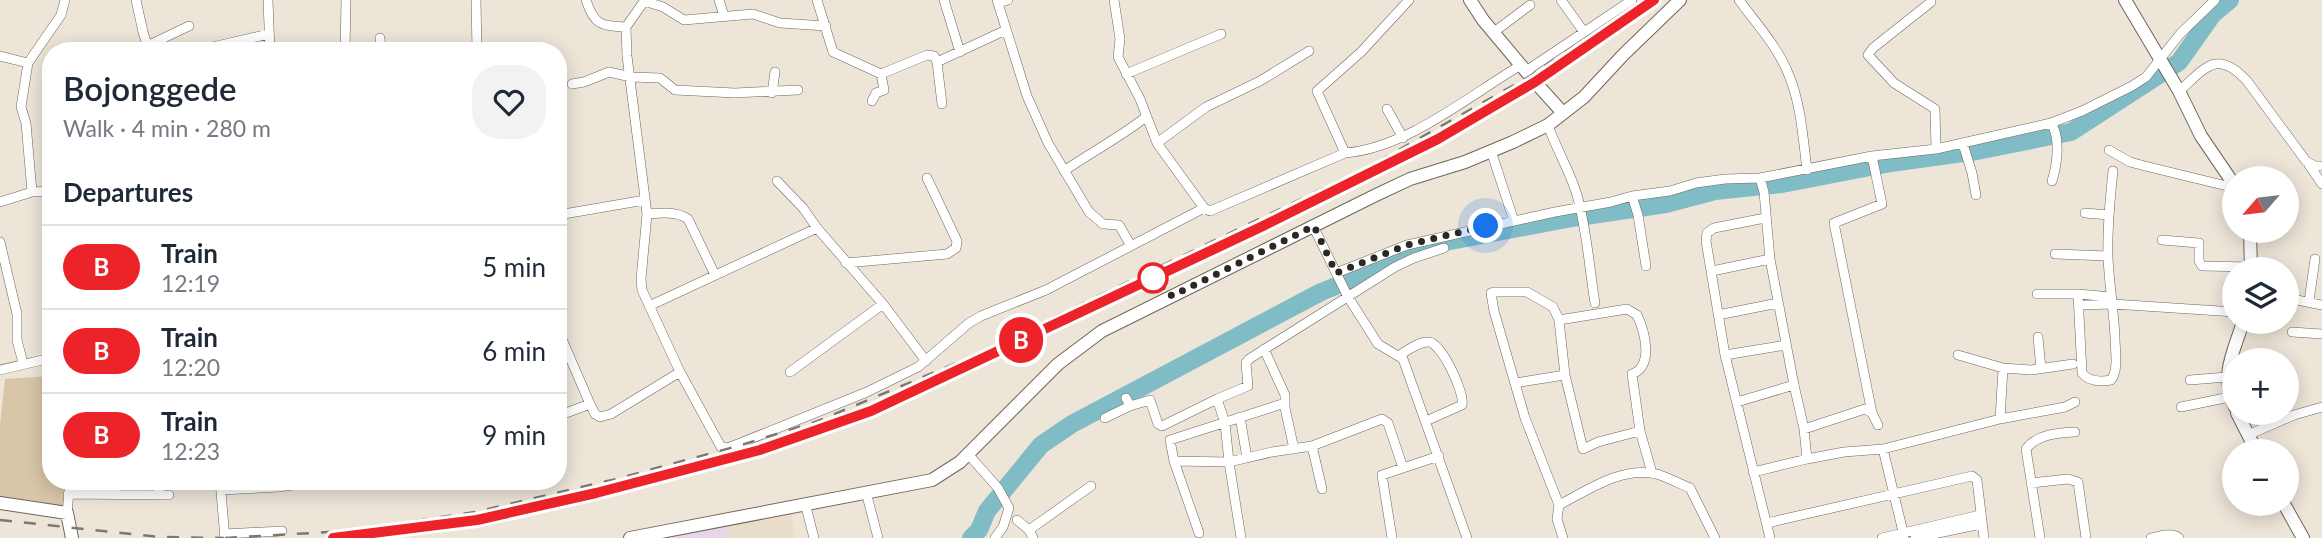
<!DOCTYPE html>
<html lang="en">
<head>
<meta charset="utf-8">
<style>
  :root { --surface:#fff; --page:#f2f2f3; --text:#1f2937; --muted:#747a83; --line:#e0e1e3 }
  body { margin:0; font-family:Lato,sans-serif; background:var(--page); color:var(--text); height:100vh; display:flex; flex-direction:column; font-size:26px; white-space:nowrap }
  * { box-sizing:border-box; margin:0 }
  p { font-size:23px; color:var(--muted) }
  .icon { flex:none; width:38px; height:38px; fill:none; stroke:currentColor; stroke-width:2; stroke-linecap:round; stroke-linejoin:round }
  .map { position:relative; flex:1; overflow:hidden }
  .drawer { position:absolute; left:42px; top:42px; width:525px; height:448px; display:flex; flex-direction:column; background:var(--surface); border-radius:28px; box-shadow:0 4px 18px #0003 }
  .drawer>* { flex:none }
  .badge { padding:0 14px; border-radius:23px; font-size:24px; line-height:46px }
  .needle { width:46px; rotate:242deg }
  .fabs { position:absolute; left:2222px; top:166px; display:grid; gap:14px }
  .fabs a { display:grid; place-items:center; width:77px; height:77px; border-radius:50%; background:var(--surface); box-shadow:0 4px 18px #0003; font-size:35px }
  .you { position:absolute; width:35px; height:35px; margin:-18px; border:5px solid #fff; border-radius:50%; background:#1a73e8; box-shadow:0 0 0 10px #1a73e833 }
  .map>.badge { position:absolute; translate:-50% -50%; box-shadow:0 0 0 4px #fff }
  h2 { padding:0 21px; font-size:26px; line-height:63px }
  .round { display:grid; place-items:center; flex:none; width:74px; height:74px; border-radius:28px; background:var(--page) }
  .summary { display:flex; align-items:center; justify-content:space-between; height:119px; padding:0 21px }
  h1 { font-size:33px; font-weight:600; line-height:52px }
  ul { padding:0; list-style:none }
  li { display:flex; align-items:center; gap:21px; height:84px; padding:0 21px; border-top:2px solid var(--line) }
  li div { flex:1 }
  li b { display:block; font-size:26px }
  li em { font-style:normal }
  li .badge { min-width:77px; font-weight:700; text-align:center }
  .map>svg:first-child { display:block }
  .commercial { fill:#e6d6e8 }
  .built { fill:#e9dcc8 }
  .green { fill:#d9c6a8 }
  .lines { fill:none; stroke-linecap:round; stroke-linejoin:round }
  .river { stroke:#80bcc6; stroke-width:18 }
  .street-casing { stroke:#6e665b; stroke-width:10 }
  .secondary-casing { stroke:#6e665b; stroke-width:14 }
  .street { stroke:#fff; stroke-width:9 }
  .secondary { stroke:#fff; stroke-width:12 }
  .rail { stroke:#7d7870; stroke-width:2.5; stroke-dasharray:12 12; stroke-linecap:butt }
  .line-casing { stroke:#fff; stroke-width:16 }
  .line { stroke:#ec2329; stroke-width:10 }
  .walk { stroke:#2b2823; stroke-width:7; stroke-dasharray:0 12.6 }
  .stop-dot { fill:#fff; stroke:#ec2329; stroke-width:3.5 }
</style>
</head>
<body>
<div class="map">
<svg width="2322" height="538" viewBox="0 0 2322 538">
  <rect width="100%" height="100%" fill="#ede5d8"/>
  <path class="commercial" d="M728,524L729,538H675V535Z"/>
  <path class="built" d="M791,508L794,538H730L728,524Z"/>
  <path class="green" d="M51,376V481H65L63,510L0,499V425L5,379Z"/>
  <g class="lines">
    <path class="river" d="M971,538L979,530L987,511L1041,445L1072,424L1321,292L1356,278L1413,248L1572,218L1666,204L1715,191L1782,184L1891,163L1977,151L2071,132L2179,62L2213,14L2230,0"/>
    <defs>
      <path id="street" d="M136,0L143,32L149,51
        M268,0L270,51
        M476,0L477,51
        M586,0C594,25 601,26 626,27
        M645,0L626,27L627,56L647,214L641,279L642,290L680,372L721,447L728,448L867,392L918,367L969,323L981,316L1046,290L1204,208
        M719,0L724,16
        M817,0L833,52L881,74L927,55L934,56L937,62L942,104
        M944,0L960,52
        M997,0L1027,96L1048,143L1089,212L1103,224L1119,225L1131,246
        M1114,0L1120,39L1118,57L1140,99L1157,143L1204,208L1210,211L1345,153C1407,148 1467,97 1521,65
        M1561,0L1584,32
        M1739,0C1756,23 1777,46 1788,73C1801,103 1803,138 1807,170
        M1931,0V2L1873,48L1868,55L1894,83L1935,109L1936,149
        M644,1L663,7L684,20L753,14L780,23L826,26
        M998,3L1008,0
        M1494,32L1530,5
        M380,38L381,51
        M147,46L189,26
        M99,49L125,51
        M195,51L269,34
        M345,51L346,0
        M0,56L28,63
        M937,62L1006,30
        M1526,71L1632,0
        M1126,74L1221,34
        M572,84L584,82L609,72L631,77L660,78L675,90L735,93L798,90
        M2179,91C2204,70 2216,47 2247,81L2306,161L2315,166H2322
        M772,93L775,72
        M872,101L876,93L884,90L881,74
        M1387,109L1403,138
        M2051,123C2061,138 2057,165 2052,181
        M1548,125C1556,149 1570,171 1577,195C1587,230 1589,267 1595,303
        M1157,143L1206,107L1260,81L1309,51
        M1963,144L1972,173L1976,195
        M2109,150L2130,162L2145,166L2235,188
        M1491,151L1514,221
        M1345,153L1317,91L1361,52L1409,0
        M1872,156L1882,204L1834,223L1872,413
        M2309,165L2322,184
        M1064,171C1092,152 1120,137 1146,117
        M777,181L803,208L817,228L883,304L926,361
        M32,192L26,123L21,107L28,63L61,15L65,0
        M1632,196L1638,215L1646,266
        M0,202L32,192L51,191
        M2085,213L2109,215
        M647,214C661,213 676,211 688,219L715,275
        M558,215L645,200
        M1765,218L1714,228L1707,233L1706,241L1725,355L1770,538
        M1313,226L1348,297L1378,344L1403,359L1467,538
        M2162,240L2199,243V261L2202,266L2251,267
        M0,242L17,314V340L23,363
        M2055,254L2108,256
        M846,263L947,254L956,248L957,241L927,178
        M1712,271L1770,259
        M1336,273L1407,245L1555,212L1611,202L1632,196L1670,191L1696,183L1725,179L1760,178L1872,156L1936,149L2051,123L2082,111L2132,86L2146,77L2180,34L2215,0
        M2037,294H2078L2082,373C2089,382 2100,382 2111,380C2119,370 2115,350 2115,338C2114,311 2109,284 2108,257C2107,228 2110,199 2113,171
        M2078,294L2111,297
        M2287,298L2322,305
        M2309,301L2315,259
        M2079,305L2113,304L2235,312
        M649,306L817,228
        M1718,315L1778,303
        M1559,320L1627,309L1637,315C1645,332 1654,366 1632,374L1640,431L1652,473
        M558,330L590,404L595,414L600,417L611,414L680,372
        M2292,332L2322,334
        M2038,337L2041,369
        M1264,349L1285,395V408L1294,449
        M1725,355L1786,345
        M1398,356C1407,351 1419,341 1429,342C1442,344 1465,393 1462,405L1426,421
        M2003,368L2031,370L2073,364
        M0,370L51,358
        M790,372L883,304
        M2190,380L2227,377
        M1515,383L1565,375L1583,449L1598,442L1640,431
        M1737,402L1794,385
        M1285,403L1170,440L1174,461L1229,462L1272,452L1312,446L1382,419L1388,423L1403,468L1439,456
        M1130,406L1150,400L1158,424L1162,426L1217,399
        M2181,407L2230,397
        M558,416L590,404
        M1240,417L1247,458
        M1105,418L1130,406L1126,398
        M2000,419L2065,407L2075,402
        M1804,429L1865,409L1872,413L1878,425
        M2248,435L2294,415L2322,407
        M1312,446L1322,489
        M1883,449L1904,536
        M968,454L998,488L1009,508L1003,527L995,538
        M1807,459L1844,452L1883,449L2000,419L2003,368L1958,355
        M1174,461L1199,533
        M1753,472L1807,459L1804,429L1794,385L1770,259L1764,192L1760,178
        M220,481L225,538
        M388,481H389
        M2031,483L2068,479L2078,482L2086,538
        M221,490L279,487L319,481
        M866,492L878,538
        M68,494L169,495
        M116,494V481
        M159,495V481
        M805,503L814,538
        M1559,505C1588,490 1622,466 1656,474C1663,475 1682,485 1690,488L1715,538
        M67,513L70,481
        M1017,520L1029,530L1033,538
        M1767,523L1972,476L1977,480L1984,538
        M1029,530L1091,486
        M224,534L282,531
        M1241,538L1229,462L1225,423L1217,399L1248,386L1246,363L1249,359L1395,267L1414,258L1444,248
        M1392,538L1382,475L1403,468
        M1563,538L1557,519L1559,505L1525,418L1494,311L1491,293L1494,292H1527L1553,307L1559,320L1565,375
        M1882,538L1980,515
        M1915,538L1981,524
        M2040,538L2026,449C2037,434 2058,433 2075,432
        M2151,538C2161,536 2171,532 2179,538"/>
      <path id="secondary" d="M1470,0L1483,20L1535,82L1563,113
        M2125,0L2179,91L2201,136L2235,186
        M2250,231L2251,270
        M2235,407C2220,374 2233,354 2243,322
        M2237,413L2257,452
        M0,503L67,513L72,538
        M2284,504L2303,538
        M630,538L932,480L960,462L1058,364L1102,331L1376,195L1410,179L1465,162L1513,142L1548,125L1584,97L1623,55L1680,0"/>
    </defs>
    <use href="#street" class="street-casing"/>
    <use href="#secondary" class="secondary-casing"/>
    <use href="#street" class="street"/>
    <use href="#secondary" class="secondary"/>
    <path class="rail" d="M836,424L871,411L904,396
      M0,520L159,537L224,538
      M225,538L346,531L475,512L616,479L738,446L818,421L973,356L1372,165L1530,76L1644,0"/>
  </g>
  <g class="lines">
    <defs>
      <path id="line" d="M333,538L477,520L596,493L760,450L871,411L1263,226L1438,139L1535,82L1654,0"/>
    </defs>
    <use href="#line" class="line-casing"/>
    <use href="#line" class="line"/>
    <path class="walk" d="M1153,278L1172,296L1314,226L1336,273L1407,245L1486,226"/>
  </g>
  <circle class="stop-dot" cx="1153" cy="278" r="14"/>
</svg>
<div class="fabs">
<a><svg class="needle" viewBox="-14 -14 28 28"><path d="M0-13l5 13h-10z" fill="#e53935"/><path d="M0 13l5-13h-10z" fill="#747a83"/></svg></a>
<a><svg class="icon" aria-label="layers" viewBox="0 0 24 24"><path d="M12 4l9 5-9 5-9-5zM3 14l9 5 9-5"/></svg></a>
<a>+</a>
<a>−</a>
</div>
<div class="you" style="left:1486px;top:226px"></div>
<b class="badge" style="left:1021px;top:340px;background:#ec2329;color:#fff">B</b>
<section class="drawer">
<div class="summary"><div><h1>Bojonggede</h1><p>Walk · 4 min · 280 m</p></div><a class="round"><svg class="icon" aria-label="heart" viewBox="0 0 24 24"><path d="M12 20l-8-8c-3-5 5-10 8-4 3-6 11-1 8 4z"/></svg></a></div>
<h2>Departures</h2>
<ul>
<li><span class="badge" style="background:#ec2329;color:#fff">B</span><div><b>Train</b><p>12:19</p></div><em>5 min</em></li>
<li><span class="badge" style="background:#ec2329;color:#fff">B</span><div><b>Train</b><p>12:20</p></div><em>6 min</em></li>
<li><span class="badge" style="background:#ec2329;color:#fff">B</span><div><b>Train</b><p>12:23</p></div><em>9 min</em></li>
</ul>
</section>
</div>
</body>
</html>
